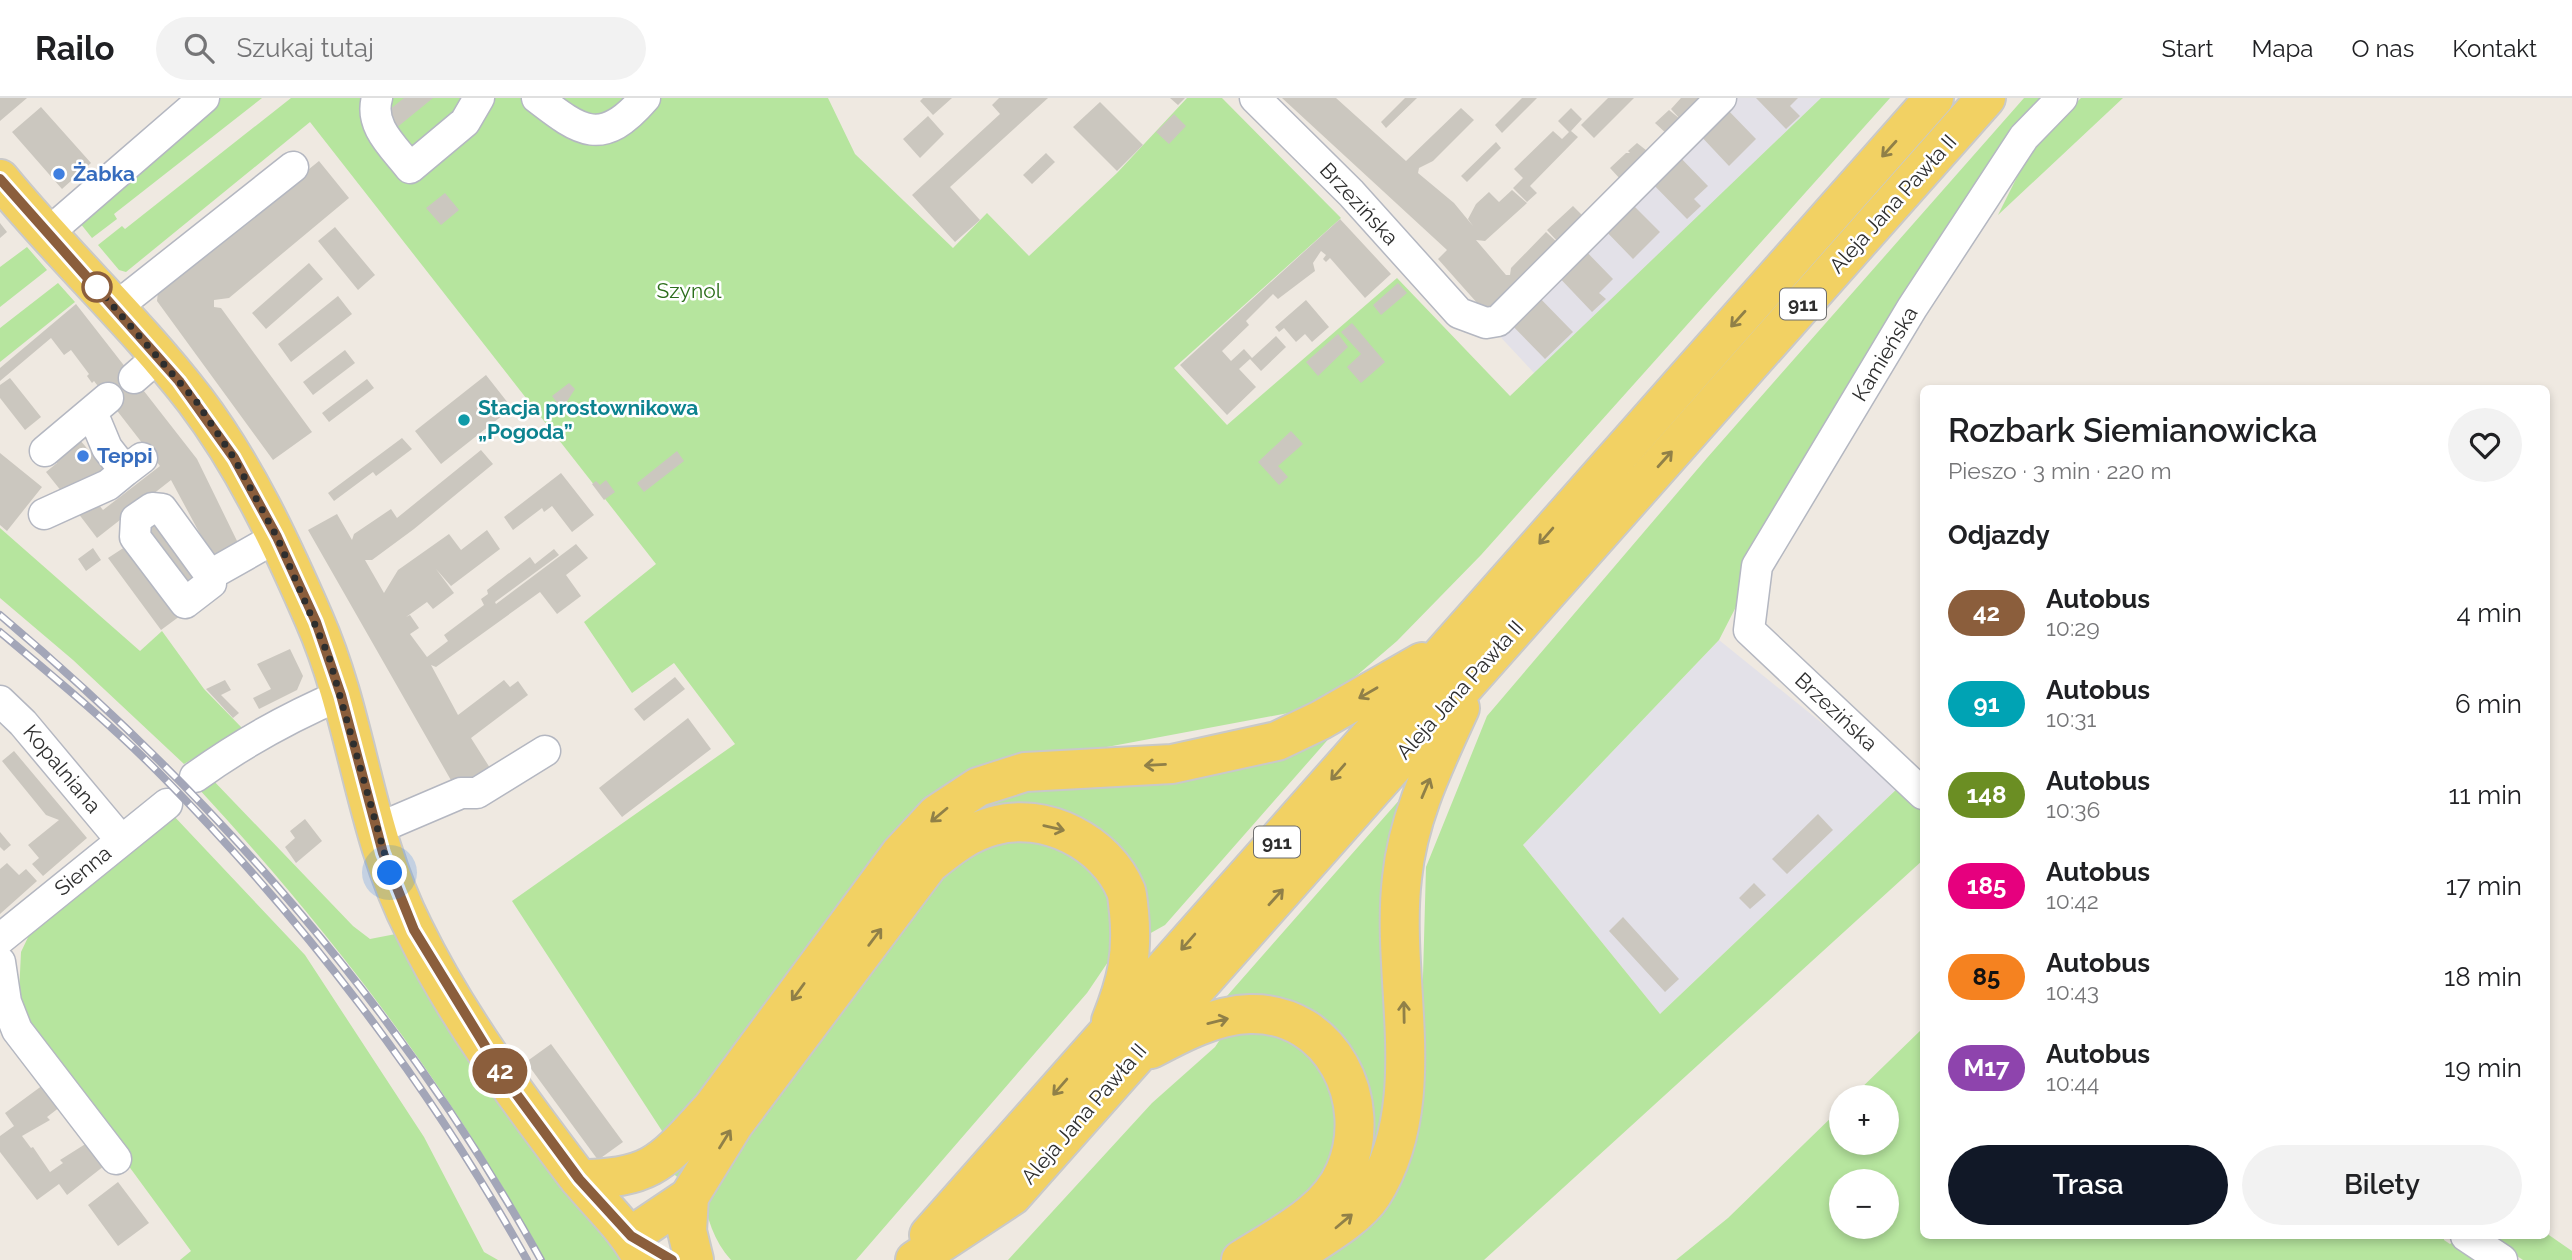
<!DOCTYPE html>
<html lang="pl">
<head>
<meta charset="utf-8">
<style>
  :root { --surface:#fff; --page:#f2f2f2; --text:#202124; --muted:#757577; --line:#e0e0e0; --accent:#111827 }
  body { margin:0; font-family:Raleway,sans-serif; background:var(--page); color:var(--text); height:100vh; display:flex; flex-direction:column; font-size:26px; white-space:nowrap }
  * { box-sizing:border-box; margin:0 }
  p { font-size:23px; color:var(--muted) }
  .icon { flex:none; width:38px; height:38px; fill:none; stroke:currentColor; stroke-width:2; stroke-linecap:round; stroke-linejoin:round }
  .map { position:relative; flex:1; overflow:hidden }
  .side { position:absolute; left:1920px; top:287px; width:630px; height:854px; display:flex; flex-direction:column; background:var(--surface); border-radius:10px; box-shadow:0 4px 10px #0003 }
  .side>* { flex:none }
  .badge { padding:0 14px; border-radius:23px; font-size:24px; line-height:46px }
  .fabs { position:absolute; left:1829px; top:987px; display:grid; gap:14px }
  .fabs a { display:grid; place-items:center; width:70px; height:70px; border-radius:50%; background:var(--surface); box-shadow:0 4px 10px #0003; font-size:35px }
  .you { position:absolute; width:35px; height:35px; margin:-18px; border:5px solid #fff; border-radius:50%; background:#1a73e8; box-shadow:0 0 0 10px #1a73e833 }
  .map>.badge { position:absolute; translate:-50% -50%; box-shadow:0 0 0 4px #fff }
  h2 { padding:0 28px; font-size:26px; line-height:63px }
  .round { display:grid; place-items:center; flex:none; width:74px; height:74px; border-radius:37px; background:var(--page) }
  .overview { display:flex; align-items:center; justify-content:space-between; height:119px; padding:0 28px }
  h1 { font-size:33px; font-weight:600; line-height:52px }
  .button { display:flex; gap:14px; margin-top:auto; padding:14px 28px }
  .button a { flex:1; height:80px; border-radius:42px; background:var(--accent); color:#fff; font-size:28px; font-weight:600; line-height:80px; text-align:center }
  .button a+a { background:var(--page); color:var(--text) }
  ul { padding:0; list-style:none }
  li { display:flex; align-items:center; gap:21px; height:91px; padding:0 28px }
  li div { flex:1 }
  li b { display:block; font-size:26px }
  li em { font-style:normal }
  li .badge { min-width:77px; font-weight:700; text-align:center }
  header { display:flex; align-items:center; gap:42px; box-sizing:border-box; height:98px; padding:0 35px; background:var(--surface); border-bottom:2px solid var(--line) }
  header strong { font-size:33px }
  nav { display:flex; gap:38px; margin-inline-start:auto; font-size:24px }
  .search { width:490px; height:63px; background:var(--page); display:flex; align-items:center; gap:18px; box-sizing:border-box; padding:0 24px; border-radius:38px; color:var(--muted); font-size:26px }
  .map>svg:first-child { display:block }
  .industrial { fill:#e3e1e8 }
  .green { fill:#b6e59e; fill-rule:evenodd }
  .building { fill:#cbc7bf }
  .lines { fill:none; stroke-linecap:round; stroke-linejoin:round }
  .minor-casing { stroke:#b4b7c1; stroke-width:33 }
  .major-casing { stroke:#c9c9c9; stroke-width:42 }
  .minor { stroke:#fff; stroke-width:30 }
  .major { stroke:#f2d163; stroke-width:38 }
  .rail-casing { stroke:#a3a6b8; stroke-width:8 }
  .rail { stroke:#fff; stroke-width:5; stroke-dasharray:16; stroke-linecap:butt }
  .oneway { stroke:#908048 }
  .line-casing { stroke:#fff; stroke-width:16 }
  .line { stroke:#8b5e3c; stroke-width:10 }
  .walk { stroke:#2e2e2e; stroke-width:7; stroke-dasharray:0 12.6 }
  .shop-dot { fill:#3f7fe0; stroke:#fff; stroke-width:2.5 }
  .stop-dot { fill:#fff; stroke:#8b5e3c; stroke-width:3.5 }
  .culture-dot { fill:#0f9aa8; stroke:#fff; stroke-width:2.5 }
  .labels { text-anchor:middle; stroke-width:5; stroke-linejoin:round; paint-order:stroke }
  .shield { fill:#fff; stroke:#6d6d6d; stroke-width:2 }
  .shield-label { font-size:19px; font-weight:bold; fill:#2e2e2e }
  .shop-label { font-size:21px; font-weight:bold; fill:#366cbe; stroke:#fff; text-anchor:start }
  .street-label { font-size:21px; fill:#2e2e2e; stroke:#fff }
  .park-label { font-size:21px; fill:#2c6e1b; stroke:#fff }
  .culture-label { font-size:21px; font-weight:bold; fill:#0d838f; stroke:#fff; text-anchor:start }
</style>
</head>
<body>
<header>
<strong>Railo</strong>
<div class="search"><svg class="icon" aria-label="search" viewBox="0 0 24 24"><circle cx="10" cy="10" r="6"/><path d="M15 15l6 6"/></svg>Szukaj tutaj</div>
<nav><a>Start</a><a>Mapa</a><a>O nas</a><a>Kontakt</a></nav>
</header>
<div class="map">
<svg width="2572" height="1162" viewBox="0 0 2572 1162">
  <rect width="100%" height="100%" fill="#efe9e1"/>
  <path class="industrial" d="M1728,0H1821L1535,276L1492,230Z
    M1719,542L1900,688L1660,916L1523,747Z"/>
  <path class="green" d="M219,0H262L114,116L117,121L92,140L76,120Z
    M291,0H828L855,56L953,150L987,115L1029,158L1117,75L1187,0H1222L1341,120L1174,270L1227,327L1397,180L1510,298L1821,0H1890L1481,457L1397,543L1320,609L1011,667L949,684L666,1039L512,803L735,646L674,565L632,595L584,524L656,466L310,24L126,174L119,172L98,147L122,128L125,131Z
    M2024,0H2049L1830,325L1719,542L1523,747L1660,916L1900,688L1923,711V762L1484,1162H1312L1419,1024L1426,769L1487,618L1707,360Z
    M2081,0H2123L1998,117L2034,45Z
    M27,149L47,172L0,209V169Z
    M58,185L75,204L0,264V230Z
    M0,430L140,553L162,533L204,591L243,631L184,666L73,562L0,500Z
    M1339,629L1165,827L1149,836L1140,794L995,714L682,1083L669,1072L901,772L991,699Z
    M210,679L353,828L370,841L401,835L558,1084L622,1162H545C447,986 334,837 198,690Z
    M1402,699L1388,921L1384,1044L1333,1107L1343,958L1221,910L1227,898Z
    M172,716L305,857L424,1039L484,1154L498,1162H180L191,1153L18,917L21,854L31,833Z
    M1051,740L1114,791L1110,861L1087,895L856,1162H731C714,1143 706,1119 703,1094L890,832L979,743Z
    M1229,928L1290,932L1341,999L1328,1076L1299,1112L1224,1162H1008L1152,1005L1215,949Z
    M1923,930V1138H2444V1142L2450,1146L2454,1143L2482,1162H1676L1728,1120L1841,1010V1045H1886V999H1852ZM1841,1083H1886V1129H1841Z
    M2546,1135L2572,1153V1162H2523L2487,1138H2546Z"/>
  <path class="building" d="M0,0H27L0,23Z
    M404,0H433L395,31L384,16Z
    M923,0H952L933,17L920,3Z
    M999,0H1048L950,89L980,122L955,144L912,97L1000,16L992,7Z
    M1170,0H1185L1178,7Z
    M1282,0H1336L1406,63L1461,10L1474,22L1433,63L1419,70L1418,75L1454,105L1473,128L1468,121L1476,106L1489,94L1499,104L1512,92L1527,105L1485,143L1476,142L1506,177H1510L1511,170L1546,134L1558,145L1486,215L1438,161L1447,152Z
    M1405,0H1417L1386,30L1381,24Z
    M1522,0H1537L1502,35L1495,27Z
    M1608,0H1634L1594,40L1581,27Z
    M1681,0H1706L1668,37L1655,25L1669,12L1680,21L1671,11Z
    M1756,0H1798L1790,8L1800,18L1786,31Z
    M1100,4L1143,47L1117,73L1073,29Z
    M1724,8L1756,41L1729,68L1697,34Z
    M41,9L91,65L62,91L12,34Z
    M1571,10L1582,21L1571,33L1578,39L1530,88L1537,95L1527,104L1513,90L1523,80L1514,71L1553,33L1562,41L1569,34L1558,23Z
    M1174,16L1186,28L1169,46L1156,34Z
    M928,18L944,36L920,60L903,41Z
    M1496,44L1501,50L1467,84L1461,78Z
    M1637,45L1651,56L1622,83L1610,70L1626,55H1630L1628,53Z
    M1675,54L1708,88L1694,101L1701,108L1687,121L1648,81Z
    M1046,55L1055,64L1032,86L1023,77Z
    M319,63L349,100L229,200L214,202V209L221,210L312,334L273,362L157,203L158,193Z
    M445,95L459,112L441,127L426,110Z
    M1627,101L1660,134L1633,161L1600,127Z
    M1573,108L1584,119L1558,144L1547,132Z
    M1340,121L1391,176L1365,200L1330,160L1326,164L1323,161L1326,157L1321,153L1313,165L1315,173L1278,201L1273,196L1246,223L1249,227L1222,253L1231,263L1244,251L1252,260L1276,238L1286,249L1261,273L1250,261L1239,271L1256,289L1227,317L1180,267Z
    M0,125L7,134L0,140Z
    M335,129L375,177L358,192L318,143Z
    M1580,147L1613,181L1599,195L1606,201L1592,214L1553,173Z
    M309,165L323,181L266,231L252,215Z
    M1398,185L1407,195L1381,217L1373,207Z
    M1533,193L1573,234L1545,261L1505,220Z
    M338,198L352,216L291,264L278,246Z
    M1306,202L1329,229L1312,244L1305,236L1296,244L1284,230L1279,234L1275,229Z
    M76,206L197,361L239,447L213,460L171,382L97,440L78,415L95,402L103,412L160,368L94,283L92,285L87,278L89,276L71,252L64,257L51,240L0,283V270Z
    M1352,225L1385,264L1361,285L1347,269L1361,256L1341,234Z
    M1338,236L1348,249L1318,278L1306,264Z
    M345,252L355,265L313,297L303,284Z
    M486,277L512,310L441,366L415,333Z
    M10,280L41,319L25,332L0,300V287Z
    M367,281L374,290L329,324L322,315Z
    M569,285L575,291L566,305L570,310L564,314L552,298Z
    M1291,333L1303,346L1278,368L1288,379L1279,387L1258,364Z
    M74,335L91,355L97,350L104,358L98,363L104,371L80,392L62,394L46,374L57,365L49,356Z
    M402,340L412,351L376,378L373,374L334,403L328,395Z
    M481,352L493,366L414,431L372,462H365L384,495L398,472L449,436L461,452L487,432L500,451L451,488L436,471L454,495L433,511L427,504L406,519L410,517L419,530L410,536L427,559L448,543L444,537L484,507L481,501L488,496L487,492L530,459L535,466L554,451L559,457L495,504L496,506L576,446L588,460L566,477L581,498L557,516L540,494L436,569L431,567L458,617L504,582L510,589L518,583L528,597L471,640L490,670L456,691L308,432L337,416L352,442L354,436L391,411L397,420Z
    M677,353L684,363L644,394L637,385Z
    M0,355L42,389L7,433L0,427Z
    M561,375L594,417L572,434L552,408L544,414L542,410L513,432L504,419Z
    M606,382L615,394L604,402L592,386L596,383L600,387Z
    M155,421L201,483L193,489L146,427Z
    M128,447L180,518L161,532L108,460Z
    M93,450L101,462L86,473L78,461Z
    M290,551L303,578L297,592L259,611L253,600L271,591L257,566Z
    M675,579L685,591L644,623L634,611Z
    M225,582L231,592L221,597L239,615L233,620L206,591Z
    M688,620L711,651L622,719L599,690Z
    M14,653L87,740L43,778L32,766L39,760L28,747L59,722L46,717L2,663Z
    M1818,716L1833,732L1787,776L1772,761Z
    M305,721L322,743L296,765L285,749L295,740L290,733Z
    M0,734L11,747L4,753L0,749Z
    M7,765L19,777L26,771L37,783L0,816V771Z
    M1754,785L1766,797L1750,811L1739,800Z
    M1623,819L1679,881L1665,894L1609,833Z
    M551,946L623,1044L598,1062L526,964Z
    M43,987L60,1009L47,1019L50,1022L22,1038L31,1050L33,1049L50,1074L63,1065L60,1062L87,1045L104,1068L67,1097L59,1086L37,1102L0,1054V1038L14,1028L5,1015Z
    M118,1084L149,1125L118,1148L88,1107Z"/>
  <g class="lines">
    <defs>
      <path id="minor" d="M377,0C369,28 393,48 410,70L465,24L479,0
        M537,0C581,34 602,50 645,0
        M1255,0L1351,95L1459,215L1486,225L1498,223L1721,0
        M48,135L204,0
        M115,210L293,69
        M134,280L158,259
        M92,314L107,350L125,373L142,360
        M45,353L108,300
        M44,416L108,387L125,373
        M210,477L162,411L152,410L136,421L135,439L185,505L211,485L210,477L277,439
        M0,603L23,625L121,742
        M195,679C241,646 289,619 341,597
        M1923,696L1749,532L1757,468L1912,210L2024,39L2062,0
        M393,724L461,695H477L545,653
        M0,841L167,706
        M0,864L6,904L17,932L116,1061
        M2466,1138L2502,1162"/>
      <path id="major" d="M0,81C62,157 135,224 195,302C245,368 281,445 314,521C358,621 364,734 414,831C457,919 517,999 576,1077C599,1106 626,1128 643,1162
        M1151,951C1181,935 1215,917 1250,916C1332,914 1375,1004 1345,1073C1327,1116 1278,1138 1241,1162
        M579,1081C654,1081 664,1062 712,1010L900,756L937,716L978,689L1025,674L1172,666L1277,643L1321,622L1422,564
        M689,1099L687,1133L694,1162
        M929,1137L1934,0
        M631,1138L689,1099L734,1026L929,766C949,750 967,735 993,728C1044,713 1106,744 1126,793C1128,799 1128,808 1129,814C1133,857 1127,883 1111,923
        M915,1162L1012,1098L1986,0
        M1288,1162C1312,1145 1356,1122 1372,1097C1432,1004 1390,882 1402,780C1408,719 1435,665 1460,610"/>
    </defs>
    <use href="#minor" class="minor-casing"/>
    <use href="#major" class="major-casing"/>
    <use href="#minor" class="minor"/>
    <use href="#major" class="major"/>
    <defs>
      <path id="rail" d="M0,517C216,699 404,915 541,1162
        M0,534C55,580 112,627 162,678C303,821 429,986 527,1162"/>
    </defs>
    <use href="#rail" class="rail-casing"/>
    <use href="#rail" class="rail"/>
  </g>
  <defs><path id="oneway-shaft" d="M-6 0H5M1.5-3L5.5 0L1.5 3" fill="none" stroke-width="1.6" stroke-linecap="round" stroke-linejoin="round" transform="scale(1.75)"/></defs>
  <g class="oneway">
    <use href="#oneway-shaft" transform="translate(1889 51) rotate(132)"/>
    <use href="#oneway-shaft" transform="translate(1738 221) rotate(132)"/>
    <use href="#oneway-shaft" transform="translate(1665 361) rotate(-48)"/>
    <use href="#oneway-shaft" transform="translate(1546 438) rotate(131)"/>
    <use href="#oneway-shaft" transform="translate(1368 595) rotate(150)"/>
    <use href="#oneway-shaft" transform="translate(1155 667) rotate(177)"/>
    <use href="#oneway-shaft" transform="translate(1338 674) rotate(131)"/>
    <use href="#oneway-shaft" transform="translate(1426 690) rotate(-67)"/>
    <use href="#oneway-shaft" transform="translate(939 717) rotate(140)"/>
    <use href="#oneway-shaft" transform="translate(1054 730) rotate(13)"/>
    <use href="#oneway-shaft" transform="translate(1276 799) rotate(-48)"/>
    <use href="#oneway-shaft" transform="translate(875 839) rotate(-53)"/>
    <use href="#oneway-shaft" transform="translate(1188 844) rotate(131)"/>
    <use href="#oneway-shaft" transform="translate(798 894) rotate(126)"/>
    <use href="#oneway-shaft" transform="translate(1404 914) rotate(-91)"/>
    <use href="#oneway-shaft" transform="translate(1218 923) rotate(-14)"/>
    <use href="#oneway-shaft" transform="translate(1060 989) rotate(131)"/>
    <use href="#oneway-shaft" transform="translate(725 1041) rotate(-58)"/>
    <use href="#oneway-shaft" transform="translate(1344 1123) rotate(-40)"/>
  </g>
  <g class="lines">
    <defs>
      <path id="line" d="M0,81L179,283L234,360L277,439L316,524L341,597L383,755L414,832L506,982L579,1081L631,1138L672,1162"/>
    </defs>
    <use href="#line" class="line-casing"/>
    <use href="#line" class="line"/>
    <path class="walk" d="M97,189L93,185L196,303L234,360L277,439L329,559L390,775"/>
  </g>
  <g class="shop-dot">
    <circle cx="59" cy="76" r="7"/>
    <circle cx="83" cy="358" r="7"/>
  </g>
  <circle class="stop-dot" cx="97" cy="189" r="14"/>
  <circle class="culture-dot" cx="464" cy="322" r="7"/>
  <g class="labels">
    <g class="shield">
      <rect x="1780" y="190.5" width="46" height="31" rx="5"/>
      <rect x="1254" y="728.5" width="46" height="31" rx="5"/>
    </g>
    <g class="shield-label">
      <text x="1803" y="213">911</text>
      <text x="1277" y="751">911</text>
    </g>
    <g class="shop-label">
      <text x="73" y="83">Żabka</text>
      <text x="97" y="365">Teppi</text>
    </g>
    <g class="street-label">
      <text transform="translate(1359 106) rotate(47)" y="7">Brzezińska</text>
      <text transform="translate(1893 106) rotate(-48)" y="7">Aleja Jana Pawła II</text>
      <text transform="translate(1885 256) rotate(-59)" y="7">Kamieńska</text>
      <text transform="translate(1460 592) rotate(-48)" y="7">Aleja Jana Pawła II</text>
      <text transform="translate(1836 614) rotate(43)" y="7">Brzezińska</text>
      <text transform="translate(62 671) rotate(50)" y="7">Kopalniana</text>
      <text transform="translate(83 773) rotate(-39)" y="7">Sienna</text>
      <text transform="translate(1084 1016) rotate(-49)" y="7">Aleja Jana Pawła II</text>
    </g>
    <g class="park-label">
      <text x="689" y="200">Szynol</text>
    </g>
    <g class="culture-label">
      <text x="478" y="317">Stacja prostownikowa<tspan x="478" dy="24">„Pogoda”</tspan></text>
    </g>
  </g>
</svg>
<div class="fabs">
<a>+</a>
<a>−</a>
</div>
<div class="you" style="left:390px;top:775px"></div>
<b class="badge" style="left:500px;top:973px;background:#8b5e3c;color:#fff">42</b>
<section class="side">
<div class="overview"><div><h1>Rozbark Siemianowicka</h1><p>Pieszo · 3 min · 220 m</p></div><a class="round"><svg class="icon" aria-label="heart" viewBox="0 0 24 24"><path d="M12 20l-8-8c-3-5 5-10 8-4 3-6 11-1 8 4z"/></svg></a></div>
<h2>Odjazdy</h2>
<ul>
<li><span class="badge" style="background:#8b5e3c;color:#fff">42</span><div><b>Autobus</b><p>10:29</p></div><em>4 min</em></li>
<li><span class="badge" style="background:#00a3b4;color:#fff">91</span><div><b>Autobus</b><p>10:31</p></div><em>6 min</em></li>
<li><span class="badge" style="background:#6b8e23;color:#fff">148</span><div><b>Autobus</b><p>10:36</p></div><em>11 min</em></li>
<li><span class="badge" style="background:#e6007e;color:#fff">185</span><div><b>Autobus</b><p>10:42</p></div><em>17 min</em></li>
<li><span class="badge" style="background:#f58220;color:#111">85</span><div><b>Autobus</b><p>10:43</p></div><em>18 min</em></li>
<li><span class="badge" style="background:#8e44ad;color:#fff">M17</span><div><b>Autobus</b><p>10:44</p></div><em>19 min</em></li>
</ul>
<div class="button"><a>Trasa</a><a>Bilety</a></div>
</section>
</div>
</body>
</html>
